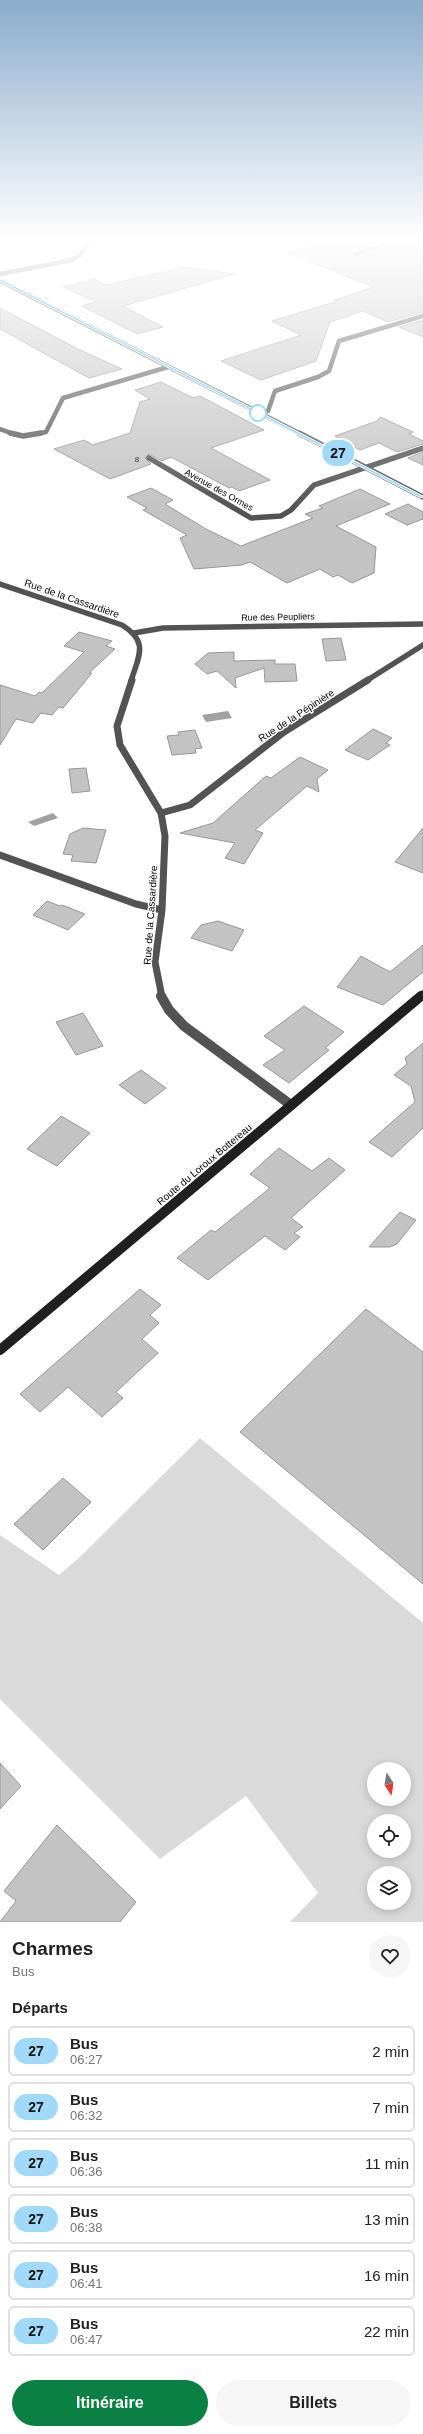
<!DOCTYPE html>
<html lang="fr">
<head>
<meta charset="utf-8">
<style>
  :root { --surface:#fff; --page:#f6f6f6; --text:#222; --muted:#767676; --line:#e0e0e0; --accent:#0b8043 }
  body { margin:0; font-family:Helvetica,sans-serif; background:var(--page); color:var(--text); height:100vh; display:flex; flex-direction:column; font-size:15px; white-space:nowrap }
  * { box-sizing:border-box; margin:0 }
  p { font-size:13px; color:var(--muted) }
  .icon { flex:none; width:22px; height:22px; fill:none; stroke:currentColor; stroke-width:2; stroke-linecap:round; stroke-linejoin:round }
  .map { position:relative; height:1922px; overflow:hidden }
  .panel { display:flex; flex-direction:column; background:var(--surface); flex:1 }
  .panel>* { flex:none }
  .badge { padding:0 8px; border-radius:13px; font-size:14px; line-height:26px }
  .needle { width:26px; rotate:168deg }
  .buttons { position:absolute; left:367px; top:1762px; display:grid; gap:8px }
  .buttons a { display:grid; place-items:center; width:44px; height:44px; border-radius:50%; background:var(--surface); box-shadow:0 2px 10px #0003; font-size:20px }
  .map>.badge { position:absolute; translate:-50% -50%; box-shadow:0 0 0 2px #fff }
  h2 { padding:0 12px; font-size:15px; line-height:36px }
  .round { display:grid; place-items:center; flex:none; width:42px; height:42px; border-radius:21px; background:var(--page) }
  .overview { display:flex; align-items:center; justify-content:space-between; height:68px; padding:0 12px }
  h1 { font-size:19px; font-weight:700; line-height:30px }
  .button { display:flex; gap:8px; margin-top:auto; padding:8px 12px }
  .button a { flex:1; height:46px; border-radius:24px; background:var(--accent); color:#fff; font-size:16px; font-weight:700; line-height:46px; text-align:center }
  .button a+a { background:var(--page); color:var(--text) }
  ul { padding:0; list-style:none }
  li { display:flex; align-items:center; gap:12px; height:50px; margin:0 8px 6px; padding:0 4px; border:2px solid var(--line); border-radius:6px }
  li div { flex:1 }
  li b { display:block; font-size:15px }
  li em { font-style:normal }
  li .badge { min-width:44px; font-weight:700; text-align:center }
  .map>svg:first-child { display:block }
  .green { fill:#dadada; fill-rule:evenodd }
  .water { fill:#a1a1a1 }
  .building { fill:#c3c3c3; stroke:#979797 }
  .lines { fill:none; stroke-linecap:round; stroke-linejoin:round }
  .minor-far3 { stroke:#535353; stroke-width:4.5 }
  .minor-far2 { stroke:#535353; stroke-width:5.5 }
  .minor-far1 { stroke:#535353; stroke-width:7 }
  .minor { stroke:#535353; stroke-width:10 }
  .tertiary-far1 { stroke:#535353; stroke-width:4.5 }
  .tertiary { stroke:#535353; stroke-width:5.5 }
  .secondary-far1 { stroke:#202020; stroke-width:7 }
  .secondary { stroke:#202020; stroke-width:10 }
  .line { fill:#a1daf8; stroke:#fff }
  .stop-dot { fill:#fff; stroke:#a1daf8; stroke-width:2 }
  .labels { text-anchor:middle; stroke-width:3; stroke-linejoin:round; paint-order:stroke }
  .number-label { font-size:8px; fill:#313131 }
  .far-street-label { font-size:9px; fill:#000; stroke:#fff }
  .street-label { font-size:10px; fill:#000; stroke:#fff }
</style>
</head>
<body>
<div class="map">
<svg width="423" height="1922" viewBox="0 0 423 1922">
  <rect width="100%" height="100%" fill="#fff"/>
  <path class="green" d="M200,1438L423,1623V1922H290L318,1893L246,1796L160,1859L0,1699V1535L59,1575L80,1557ZM374,1769H404V1799H374ZM374,1821H404V1851H374ZM374,1873H404V1903H374Z"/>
  <path class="water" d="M228,711L232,718L206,722L202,715Z
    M53,813L58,818L34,826L28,822Z"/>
  <path class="building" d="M329,242H378L354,251V256L357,258L390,246L393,242H415L417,252L423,250V312L388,322L363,311L330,322L316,361L261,380L221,361L301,335L272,321L338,301L335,300L373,287L288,253Z
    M185,267L235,274L123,306L163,327L137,334L82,306L96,302L63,287L94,279L106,285Z
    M0,308L78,349L122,369L89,378L0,329Z
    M423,320V337L399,327Z
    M161,382L193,398L200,396L264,430L211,448L270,480L239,491L232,487L229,488L171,457L162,461L149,454L145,458L151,464L110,479L54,449L84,440L93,445L130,433L140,402L150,399L135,390Z
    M380,417L413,432L409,434L423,441V444L397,452L379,443L360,450L335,436L377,421Z
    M423,452V465L408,458Z
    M151,488L173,500L165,504L206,529L241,546L313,518L305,514L323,508L319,506L360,489L390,504L336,526L376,547L374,573L352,583L338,575L333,577L320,569L287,583L250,562L242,565L194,569L180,538L187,535L143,510L147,508L127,497Z
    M408,504L423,512V519L407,525L385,514Z
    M79,632L112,641L106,646L115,649L89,673H92L63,708L59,707L52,715L41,713L33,723L16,719L0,745V685L35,696L39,692L42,693L84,652L64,646Z
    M341,638L346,660L326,661L322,639Z
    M234,652V661L275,660V664H295L297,681L265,682L264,668L235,678L236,688L217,671L207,674L195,664L208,653Z
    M373,729L392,738L386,743L390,745L368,760L345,750Z
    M195,730L202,748L195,749L196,753L172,755L167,736L179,735L178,732Z
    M300,757L328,770L317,779L319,792L307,786L255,830L263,833L244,864L225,858L235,843L180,833L213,823L266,776L271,778Z
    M86,768L90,791L72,793L69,769Z
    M83,828L106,830L96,863L71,861L73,855L63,854L70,834Z
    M423,828V873L395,862Z
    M47,901L60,906L62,905L85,914L68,930L33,915Z
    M218,921L244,930L232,951L191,938L201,925Z
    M423,945V972L383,1005L337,987L361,956L390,972Z
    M304,1006L344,1032L325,1048L329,1050L289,1083L263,1065L285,1050L264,1036Z
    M83,1013L103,1046L76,1055L56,1022Z
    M423,1043V1128L392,1157L369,1142L415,1102L411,1086L394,1075L407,1064L405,1058Z
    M141,1070L166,1088L145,1104L119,1085Z
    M61,1116L90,1133L57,1166L27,1149Z
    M279,1148L312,1171L329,1158L345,1170L291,1218L303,1227L294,1233L300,1237L285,1250L265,1236L208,1280L177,1258L211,1230L215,1232L270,1188L250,1174Z
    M400,1212L416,1220L397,1244L390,1247H369Z
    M140,1289L161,1305L150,1315L159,1323L142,1339L158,1353L116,1392L123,1398L102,1417L68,1387L40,1412L20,1394Z
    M366,1309L423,1352V1584L240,1432Z
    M63,1478L91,1502L43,1550L14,1524Z
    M0,1763L21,1786L0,1809Z
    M57,1825L136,1902L120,1922H0L16,1901L4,1891Z"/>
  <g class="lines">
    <path class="minor-far3" d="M419,242L423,243
      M357,254L389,242
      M0,274L72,260L80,255L89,242
      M260,414L268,411L275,391L318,377L329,371L339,341L423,316
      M0,429L14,434
      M36,434L46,432L63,398L168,367"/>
    <path class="minor-far2" d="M10,433L23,436L41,433
      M149,458L251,518L281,516L291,510L314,485L423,448
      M0,584L122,625C149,642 139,655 131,681
      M134,633L163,628L423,624
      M366,681L423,645"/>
    <path class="minor-far1" d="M132,680L117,726L120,745L161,813L165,836L162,910L155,962L162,997
      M161,813L190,805L284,732L368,680
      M0,855L136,904L162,910"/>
    <path class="minor" d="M161,996L169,1010L184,1026L291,1105"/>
    <path class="tertiary-far1" d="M0,281L301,434"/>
    <path class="tertiary" d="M299,433L423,497"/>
    <path class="secondary-far1" d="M420,997L423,994"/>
    <path class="secondary" d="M0,1350L421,996"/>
  </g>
  <linearGradient id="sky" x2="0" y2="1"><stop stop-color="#8baccc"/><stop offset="0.47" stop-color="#fff"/><stop offset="1" stop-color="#fff" stop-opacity="0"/></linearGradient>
  <rect width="423" height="511" fill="url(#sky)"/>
  <path class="line" d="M0,279L423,496V497L421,498L0,281Z"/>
  <circle class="stop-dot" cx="258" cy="413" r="8"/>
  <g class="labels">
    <g class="number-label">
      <text x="137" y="462">8</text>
    </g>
    <g class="far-street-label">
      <text transform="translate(219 490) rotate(29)" y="3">Avenue des Ormes</text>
      <text transform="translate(278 617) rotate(-1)" y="3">Rue des Peupliers</text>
    </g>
    <g class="street-label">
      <text transform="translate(72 598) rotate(19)" y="4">Rue de la Cassardière</text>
      <text transform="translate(296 715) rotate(-33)" y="4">Rue de la Pépinière</text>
      <text transform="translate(150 915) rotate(-86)" y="4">Rue de la Cassardière</text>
      <text transform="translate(204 1164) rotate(-40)" y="4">Route du Loroux Bottereau</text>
    </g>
  </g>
</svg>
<div class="buttons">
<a><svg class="needle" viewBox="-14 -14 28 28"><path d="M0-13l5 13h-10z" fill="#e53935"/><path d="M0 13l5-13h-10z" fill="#767676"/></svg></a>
<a><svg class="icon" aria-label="locate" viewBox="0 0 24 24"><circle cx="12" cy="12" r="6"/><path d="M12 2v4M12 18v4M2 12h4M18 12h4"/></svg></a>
<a><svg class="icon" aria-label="layers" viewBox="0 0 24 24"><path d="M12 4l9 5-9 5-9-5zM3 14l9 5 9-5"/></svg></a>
</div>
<b class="badge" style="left:338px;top:453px;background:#a1daf8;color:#111">27</b>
</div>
<section class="panel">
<div class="overview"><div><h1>Charmes</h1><p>Bus</p></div><a class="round"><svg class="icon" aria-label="heart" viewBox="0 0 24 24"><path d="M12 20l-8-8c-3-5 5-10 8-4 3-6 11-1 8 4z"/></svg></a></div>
<h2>Départs</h2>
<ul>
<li><span class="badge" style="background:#a1daf8;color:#111">27</span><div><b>Bus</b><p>06:27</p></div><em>2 min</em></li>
<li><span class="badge" style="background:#a1daf8;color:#111">27</span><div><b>Bus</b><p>06:32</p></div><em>7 min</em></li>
<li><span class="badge" style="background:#a1daf8;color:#111">27</span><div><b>Bus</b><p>06:36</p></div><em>11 min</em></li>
<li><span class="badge" style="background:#a1daf8;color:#111">27</span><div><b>Bus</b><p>06:38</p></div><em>13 min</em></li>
<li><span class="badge" style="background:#a1daf8;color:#111">27</span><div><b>Bus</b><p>06:41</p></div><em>16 min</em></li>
<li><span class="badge" style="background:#a1daf8;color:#111">27</span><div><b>Bus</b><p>06:47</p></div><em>22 min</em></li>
</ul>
<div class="button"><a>Itinéraire</a><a>Billets</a></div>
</section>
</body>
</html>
